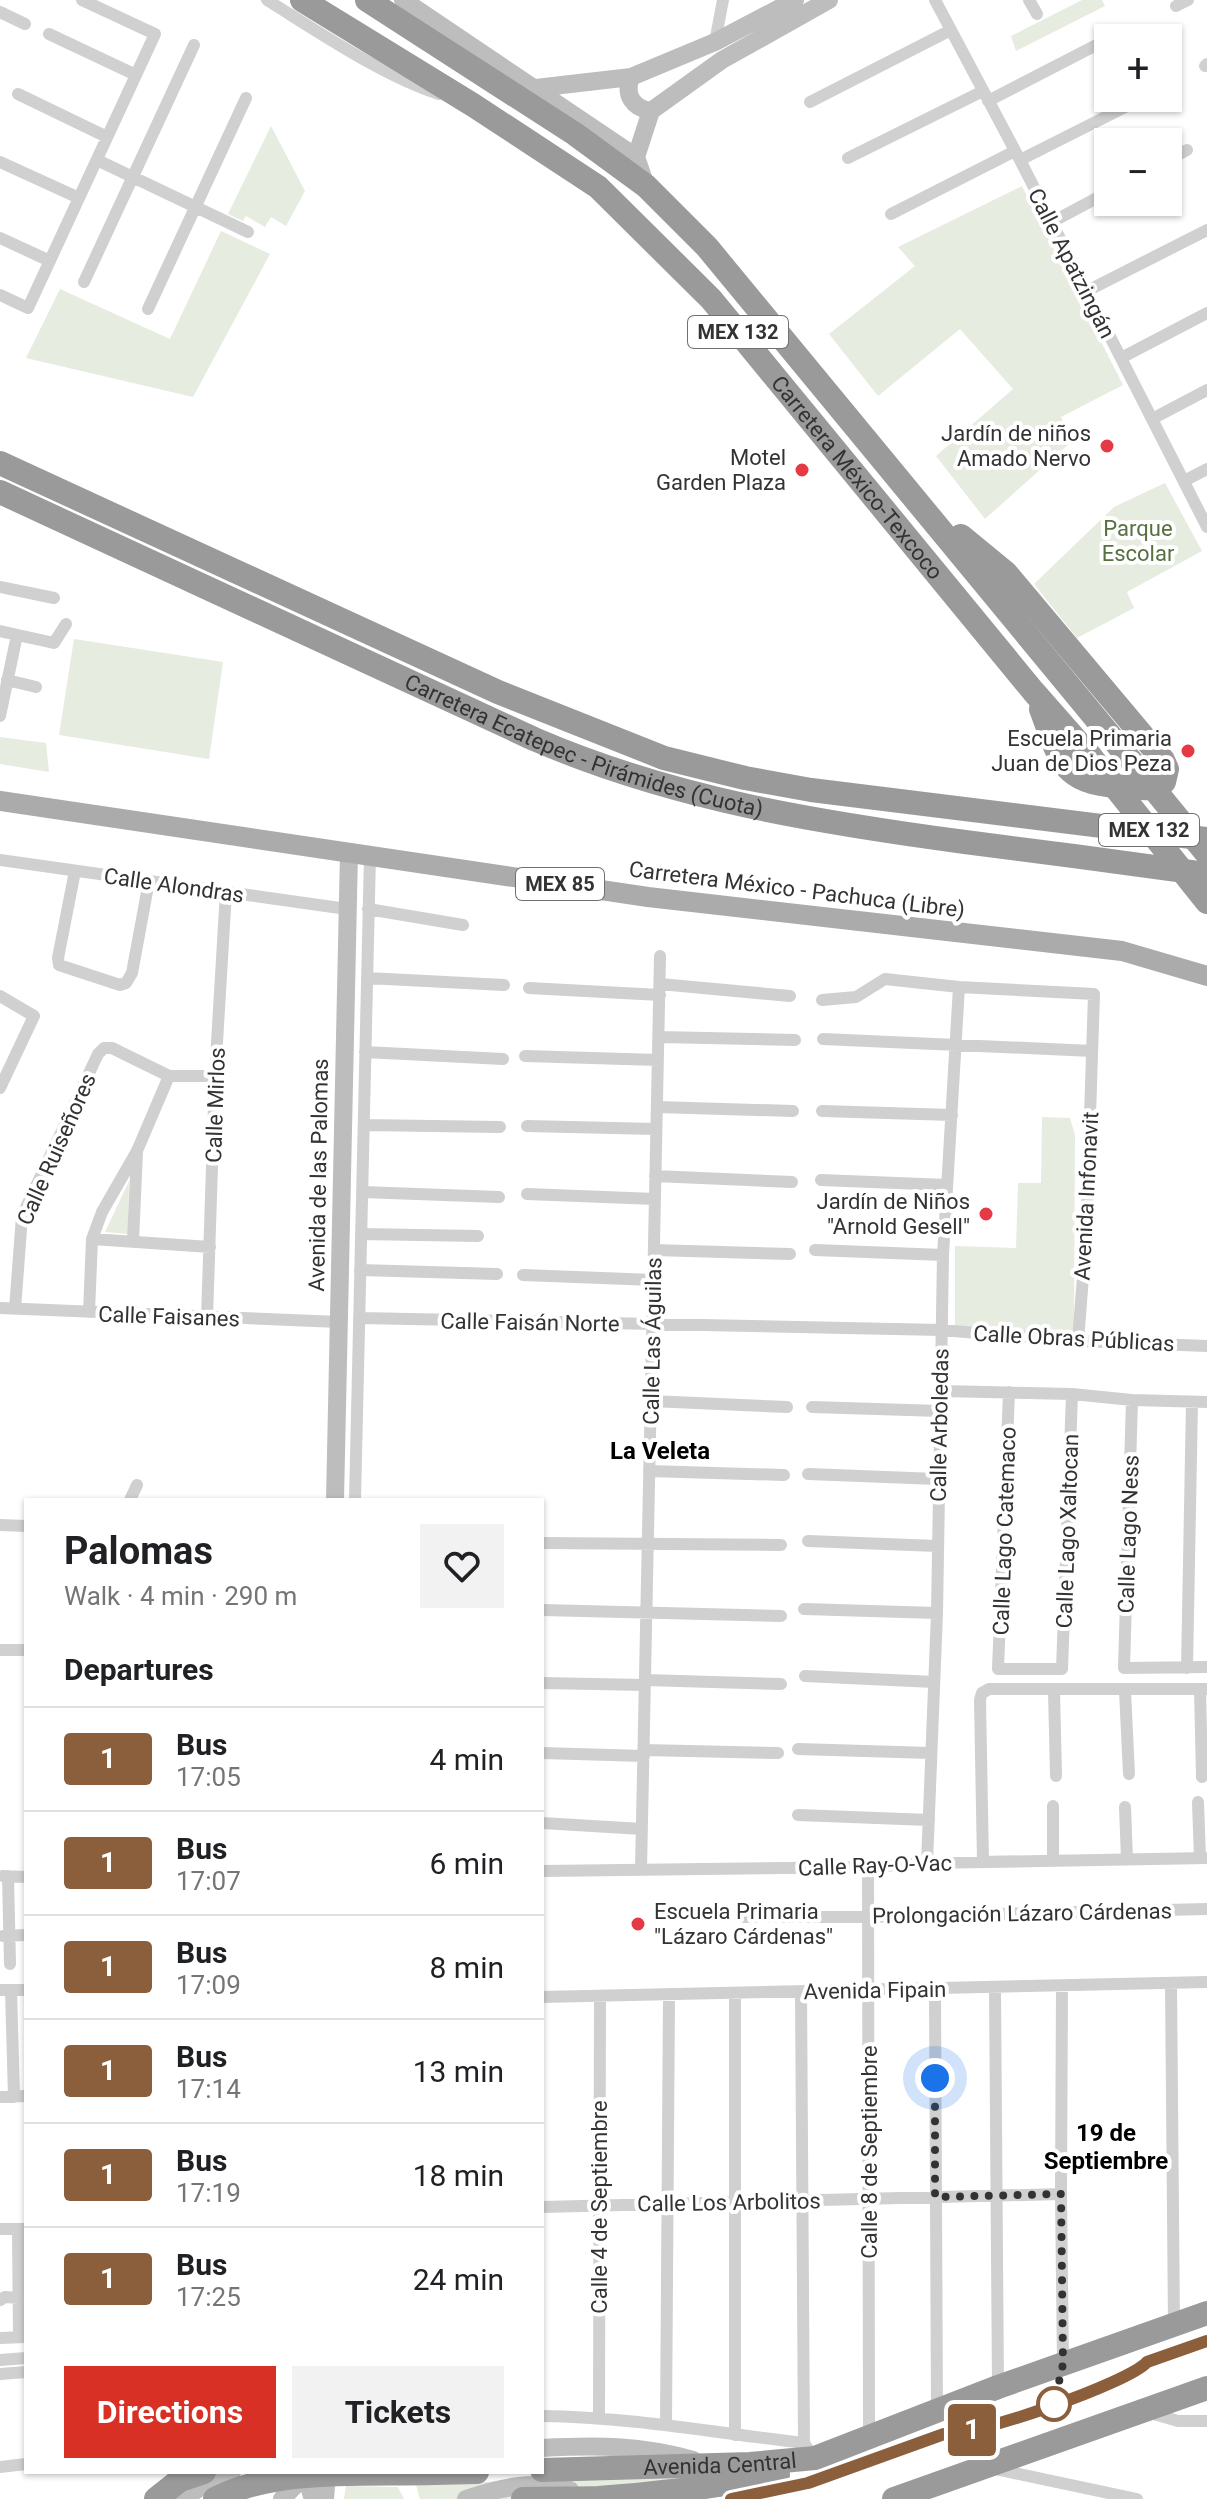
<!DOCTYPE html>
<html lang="en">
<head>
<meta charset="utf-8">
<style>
  :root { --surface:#fff; --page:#f2f2f2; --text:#202124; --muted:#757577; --line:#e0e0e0; --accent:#d93025 }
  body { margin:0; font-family:Roboto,sans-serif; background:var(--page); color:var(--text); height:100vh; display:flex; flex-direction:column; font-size:30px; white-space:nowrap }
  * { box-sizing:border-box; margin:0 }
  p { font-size:26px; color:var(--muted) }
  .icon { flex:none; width:44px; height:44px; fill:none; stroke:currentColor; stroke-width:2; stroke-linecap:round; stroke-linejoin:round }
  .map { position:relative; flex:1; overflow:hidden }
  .side { position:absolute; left:24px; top:1498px; width:520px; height:976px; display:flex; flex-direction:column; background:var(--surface); border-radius:0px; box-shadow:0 2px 6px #0004 }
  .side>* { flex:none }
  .badge { padding:0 16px; border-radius:6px; font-size:28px; line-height:52px }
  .tools { position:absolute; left:1094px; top:24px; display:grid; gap:16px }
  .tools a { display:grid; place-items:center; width:88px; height:88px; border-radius:0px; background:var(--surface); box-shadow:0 2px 6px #0004; font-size:40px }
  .you { position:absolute; width:40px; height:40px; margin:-20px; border:6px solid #fff; border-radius:50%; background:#1a73e8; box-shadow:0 0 0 12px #1a73e833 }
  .map>.badge { position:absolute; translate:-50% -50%; box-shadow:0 0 0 4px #fff }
  h2 { padding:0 40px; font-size:30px; line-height:72px }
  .round { display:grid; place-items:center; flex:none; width:84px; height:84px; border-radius:0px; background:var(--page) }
  .overview { display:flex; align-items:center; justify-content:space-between; height:136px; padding:0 40px }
  h1 { font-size:38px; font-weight:700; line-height:60px }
  .button { display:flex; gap:16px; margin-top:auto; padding:16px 40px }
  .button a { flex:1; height:92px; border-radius:0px; background:var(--accent); color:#fff; font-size:32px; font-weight:700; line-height:92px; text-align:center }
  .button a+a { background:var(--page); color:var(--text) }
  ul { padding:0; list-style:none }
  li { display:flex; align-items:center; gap:24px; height:104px; padding:0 40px; border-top:2px solid var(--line) }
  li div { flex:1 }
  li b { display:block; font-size:30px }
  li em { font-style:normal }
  li .badge { min-width:88px; font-weight:700; text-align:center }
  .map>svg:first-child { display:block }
  .green { fill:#e6ecdf }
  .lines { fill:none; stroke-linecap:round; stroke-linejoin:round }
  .street { stroke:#d0d0d0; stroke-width:12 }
  .secondary { stroke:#bdbdbd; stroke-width:18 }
  .primary { stroke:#ababab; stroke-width:20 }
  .highway { stroke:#9a9a9a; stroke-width:24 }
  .highway-bridge { stroke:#9a9a9a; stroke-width:24 }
  .line-casing { stroke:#fff; stroke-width:18 }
  .line { stroke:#8b5e3c; stroke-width:12 }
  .walk { stroke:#333; stroke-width:8; stroke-dasharray:0 14.4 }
  .poi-dot { fill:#e63946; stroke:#fff; stroke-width:3 }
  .stop-dot { fill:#fff; stroke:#8b5e3c; stroke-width:4 }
  .labels { text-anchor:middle; stroke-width:8; stroke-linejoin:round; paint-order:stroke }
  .shield { fill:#fff; stroke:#707070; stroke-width:2 }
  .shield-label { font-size:20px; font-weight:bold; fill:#333 }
  .street-label { font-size:22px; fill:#333; stroke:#fff }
  .poi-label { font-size:22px; fill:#333; stroke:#fff; text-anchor:end }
  .park-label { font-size:22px; fill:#56703f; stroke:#fff }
  .neighbourhood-label { font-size:24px; font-weight:bold; fill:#000; stroke:#fff }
</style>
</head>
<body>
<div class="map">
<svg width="1207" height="2499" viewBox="0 0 1207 2499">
  <rect width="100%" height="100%" fill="#fff"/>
  <path class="green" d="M1082,0H1102L1105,6L1016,51L1011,36Z
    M271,126L305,191L286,226L271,217L265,227L246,216L243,221L228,214Z
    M1022,186L1123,385L1061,417L1071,442L985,519L936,456L1013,389L960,329L878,396L829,334L915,266L898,247Z
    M221,231L270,254L193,397L26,358L60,289L170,339Z
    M1165,483L1202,551L1127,592L1134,608L1077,638L1034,584L1114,507Z
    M74,639L223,662L209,759L59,735Z
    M0,737L46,743L49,772L0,764Z
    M1042,1117L1070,1118L1075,1135L1074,1336L955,1331V1246L1016,1248L1018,1183H1041Z
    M129,1181L128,1234L105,1232Z
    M657,2474H774L707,2499H420L416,2485Z
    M346,2486L398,2487L404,2499H344Z"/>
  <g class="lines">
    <path class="street" d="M267,0C317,31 383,76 439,94
      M935,0L1020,160L1207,527
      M1029,0L1037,14
      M1176,6L1188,0
      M0,12L25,24
      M49,34L136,75
      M715,42L723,0
      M1205,66L1207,64
      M18,94L107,137
      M988,101L1108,39
      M810,102L951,30
      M848,158L983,91
      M97,160L248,232
      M1020,160L1143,98
      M1168,160L1187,150
      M0,162L79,198
      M891,214L1015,151
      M1052,222L1108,192
      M0,238L50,261
      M84,282L194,45
      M1087,291L1207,230
      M0,295L28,308L155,34L82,0
      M148,309L246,98
      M1121,358L1207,313
      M1152,419L1207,390
      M1184,481L1207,469
      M0,587L54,598
      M0,631L54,643L66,624
      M7,680L36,687
      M0,716L17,635
      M0,860L347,909
      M75,871L58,958L59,965L120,985L126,983L132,973L149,881
      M368,909L463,925
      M367,978L504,985
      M660,984L790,996
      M529,988L660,995
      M0,996L34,1016L0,1088
      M822,1000L856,997L885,979L959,987L1094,994L1086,1238L1078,1341
      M659,1037L795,1040
      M823,1039L1092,1051
      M365,1052L503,1059
      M525,1056L658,1060
      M657,1107L793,1111
      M822,1111L952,1115
      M364,1125L500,1127
      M527,1126L656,1129
      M655,1176L792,1182
      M821,1180L947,1185
      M362,1192L499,1197
      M527,1194L655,1199
      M361,1234L478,1236
      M92,1239L210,1247
      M133,1241L137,1152
      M654,1250L790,1254
      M815,1250L943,1255
      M360,1270L497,1274
      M523,1275L654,1280
      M0,1308L339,1322
      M15,1309L22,1216L98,1054L104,1048H112L169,1076H215
      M89,1312L92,1239L102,1212L137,1151L169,1076
      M207,1318L215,1076L226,892
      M359,1318L941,1330L1078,1341L1207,1346
      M942,1391L1072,1394L1132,1400L1207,1402
      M1009,1392L998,1669H1062L1072,1394
      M1132,1400L1124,1668L1207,1667
      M651,1401L787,1407
      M812,1407L940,1411
      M649,1471L784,1475
      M808,1474L937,1479
      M130,1500L137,1485
      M355,1500L370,855
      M0,1525L26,1526
      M808,1541L937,1546
      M542,1543L781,1545
      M804,1609L937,1613
      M542,1610L781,1616
      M0,1650H26
      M1187,1668L1192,1402
      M805,1676L934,1682
      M645,1680L781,1684
      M542,1683L645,1685
      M1200,1690L1202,1777
      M1054,1691L1056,1776
      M1125,1691L1129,1774
      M798,1749L931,1753
      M644,1750L778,1753
      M542,1753L644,1756
      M1198,1802L1200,1858
      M1053,1806V1860
      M1125,1807L1127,1859
      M798,1815L929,1820
      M542,1823L642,1829
      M983,1862L980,1700L982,1693L989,1689H1207
      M927,1863L937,1613L943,1255L959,987
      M868,1867L869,2437
      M641,1869L660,956
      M542,1871L868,1867L927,1863L1207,1858
      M3,1876L26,1877
      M8,1876L10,1964
      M740,1917H868L1207,1909
      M3,1936L26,1935
      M1171,1983L1174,2325
      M1062,1986L1061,2194L1063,2364
      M995,1987L998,2387
      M935,1989L937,2412
      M0,1990H26
      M11,1990L14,2097
      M801,1992L804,2443L814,2458
      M542,1997L1207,1982
      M0,2097L26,2096
      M542,2207L1061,2194
      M0,2229H25
      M18,2229L19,2337
      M0,2300L5,2297L19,2298
      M0,2338L25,2337
      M0,2360L26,2358
      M0,2374L26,2372
      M1147,2412L1178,2421H1207
      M542,2416C631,2417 716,2433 804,2443
      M599,2417L600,1997
      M666,2423L669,1996
      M735,2435V1994
      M0,2467L26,2464
      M995,2469L1137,2499"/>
    <path class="secondary" d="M403,0L636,157L646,186
      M631,77C624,95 633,108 651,111
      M536,88L631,77L715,42L795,0
      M636,157L651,111L722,60L829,0
      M335,1500L349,852
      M542,2448C596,2445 641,2445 693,2460
      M298,2472L309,2487L313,2499
      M182,2499L206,2484L232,2472
      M282,2499L305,2475
      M325,2499L327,2472
      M466,2499C498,2488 536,2479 570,2490"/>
    <path class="primary" d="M0,801L648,897L1122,951L1207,976"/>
    <g class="highway">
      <path id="s1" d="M302,0L473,105L598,187L711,299L1033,691L1091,757"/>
      <path d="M367,0L575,134L646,186L707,247L1136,767"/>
      <path d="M0,463L498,692L664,758L745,778L811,790L1207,839"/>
      <path id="s2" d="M0,492L534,739C673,799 816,822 965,842C1046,852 1126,863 1207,874"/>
      <path d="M961,536L1006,573L1163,760L1167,769L1164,782C1153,791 1141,788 1128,787C1062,784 1062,765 1041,709"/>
      <path id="s3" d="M542,2470L750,2464L815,2458L998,2387L1207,2313"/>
      <path d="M434,2473L477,2472"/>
      <path d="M156,2499L180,2480L204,2472"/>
      <path d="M523,2499C548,2498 574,2499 598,2498C659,2494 719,2486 778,2475"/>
      <path d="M894,2499L1207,2388"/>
    </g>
    <path class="highway-bridge" d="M1091,757L1207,902
      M1136,767L1207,854
      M215,2499C276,2467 366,2475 434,2473"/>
  </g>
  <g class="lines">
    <defs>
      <path id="line" d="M731,2499L808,2483L944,2434C973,2437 1129,2383 1147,2362L1207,2341"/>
    </defs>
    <use href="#line" class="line-casing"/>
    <use href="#line" class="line"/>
    <path class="walk" d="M935,2078V2197L1061,2194L1063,2364L1054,2404"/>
  </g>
  <g class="poi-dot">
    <circle cx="1107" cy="446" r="8"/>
    <circle cx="802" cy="470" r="8"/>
    <circle cx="1188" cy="751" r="8"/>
    <circle cx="986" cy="1214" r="8"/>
    <circle cx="638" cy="1924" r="8"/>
  </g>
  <circle class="stop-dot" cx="1054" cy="2404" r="16"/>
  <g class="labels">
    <g class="shield">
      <rect x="688" y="316" width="100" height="32" rx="6"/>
      <rect x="1099" y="814" width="100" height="32" rx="6"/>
      <rect x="516" y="868" width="88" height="32" rx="6"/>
    </g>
    <g class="shield-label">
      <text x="738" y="339">MEX 132</text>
      <text x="1149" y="837">MEX 132</text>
      <text x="560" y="891">MEX 85</text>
    </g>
    <g class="street-label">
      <text transform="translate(1072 263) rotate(63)" y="8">Calle Apatzingán</text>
      <text dy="8" stroke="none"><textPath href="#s1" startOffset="740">Carretera México-Texcoco</textPath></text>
      <text dy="8" stroke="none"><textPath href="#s2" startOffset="638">Carretera Ecatepec - Pirámides (Cuota)</textPath></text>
      <text transform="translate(174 885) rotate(8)" y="8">Calle Alondras</text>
      <text transform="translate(797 889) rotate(7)" y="8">Carretera México - Pachuca (Libre)</text>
      <text transform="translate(215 1105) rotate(-88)" y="8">Calle Mirlos</text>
      <text transform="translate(56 1149) rotate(-66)" y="8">Calle Ruiseñores</text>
      <text transform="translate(318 1175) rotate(-89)" y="8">Avenida de las Palomas</text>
      <text transform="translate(1086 1196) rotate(-87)" y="8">Avenida Infonavit</text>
      <text transform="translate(169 1316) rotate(2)" y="8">Calle Faisanes</text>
      <text transform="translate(530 1322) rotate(1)" y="8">Calle Faisán Norte</text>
      <text transform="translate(1074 1338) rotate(3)" y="8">Calle Obras Públicas</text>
      <text transform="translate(652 1341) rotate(-89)" y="8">Calle Las Águilas</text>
      <text transform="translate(939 1425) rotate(-89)" y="8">Calle Arboledas</text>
      <text transform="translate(1004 1531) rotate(-88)" y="8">Calle Lago Catemaco</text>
      <text transform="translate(1067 1531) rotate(-88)" y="8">Calle Lago Xaltocan</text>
      <text transform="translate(1128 1534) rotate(-88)" y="8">Calle Lago Ness</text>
      <text transform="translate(875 1865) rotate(-2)" y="8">Calle Ray-O-Vac</text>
      <text transform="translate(1022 1913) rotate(-1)" y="8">Prolongación Lázaro Cárdenas</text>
      <text transform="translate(875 1990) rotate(-1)" y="8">Avenida Fipain</text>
      <text transform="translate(869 2152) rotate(-90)" y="8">Calle 8 de Septiembre</text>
      <text transform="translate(729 2202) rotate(-1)" y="8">Calle Los Arbolitos</text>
      <text transform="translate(599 2207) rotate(-90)" y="8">Calle 4 de Septiembre</text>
      <text dy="8" stroke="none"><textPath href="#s3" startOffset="178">Avenida Central</textPath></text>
    </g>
    <g class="poi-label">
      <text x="1091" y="441">Jardín de niños<tspan x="1091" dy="25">Amado Nervo</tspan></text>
      <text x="786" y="465">Motel<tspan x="786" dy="25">Garden Plaza</tspan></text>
      <text x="1172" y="746">Escuela Primaria<tspan x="1172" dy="25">Juan de Dios Peza</tspan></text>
      <text x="970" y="1209">Jardín de Niños<tspan x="970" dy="25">"Arnold Gesell"</tspan></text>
      <text x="654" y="1919" text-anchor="start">Escuela Primaria<tspan x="654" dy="25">"Lázaro Cárdenas"</tspan></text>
    </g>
    <g class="park-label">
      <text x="1138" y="536">Parque<tspan x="1138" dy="25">Escolar</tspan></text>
    </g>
    <g class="neighbourhood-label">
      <text x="660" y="1459">La Veleta</text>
      <text x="1106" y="2141">19 de<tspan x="1106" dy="28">Septiembre</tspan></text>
    </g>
  </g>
</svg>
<div class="tools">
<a>+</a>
<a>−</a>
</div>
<div class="you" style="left:935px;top:2078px"></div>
<b class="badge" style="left:972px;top:2430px;background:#8b5e3c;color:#fff">1</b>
<section class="side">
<div class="overview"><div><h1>Palomas</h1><p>Walk · 4 min · 290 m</p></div><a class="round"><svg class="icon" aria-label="heart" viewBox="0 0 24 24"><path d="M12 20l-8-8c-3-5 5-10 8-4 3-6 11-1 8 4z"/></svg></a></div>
<h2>Departures</h2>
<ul>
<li><span class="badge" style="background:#8b5e3c;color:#fff">1</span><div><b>Bus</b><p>17:05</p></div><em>4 min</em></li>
<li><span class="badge" style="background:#8b5e3c;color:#fff">1</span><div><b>Bus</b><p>17:07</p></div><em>6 min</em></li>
<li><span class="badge" style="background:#8b5e3c;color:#fff">1</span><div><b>Bus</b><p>17:09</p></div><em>8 min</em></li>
<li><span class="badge" style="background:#8b5e3c;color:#fff">1</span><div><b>Bus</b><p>17:14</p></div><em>13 min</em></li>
<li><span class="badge" style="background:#8b5e3c;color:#fff">1</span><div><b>Bus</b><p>17:19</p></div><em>18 min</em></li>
<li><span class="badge" style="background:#8b5e3c;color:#fff">1</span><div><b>Bus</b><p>17:25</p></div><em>24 min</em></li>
</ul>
<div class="button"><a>Directions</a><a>Tickets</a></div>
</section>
</div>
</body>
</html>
